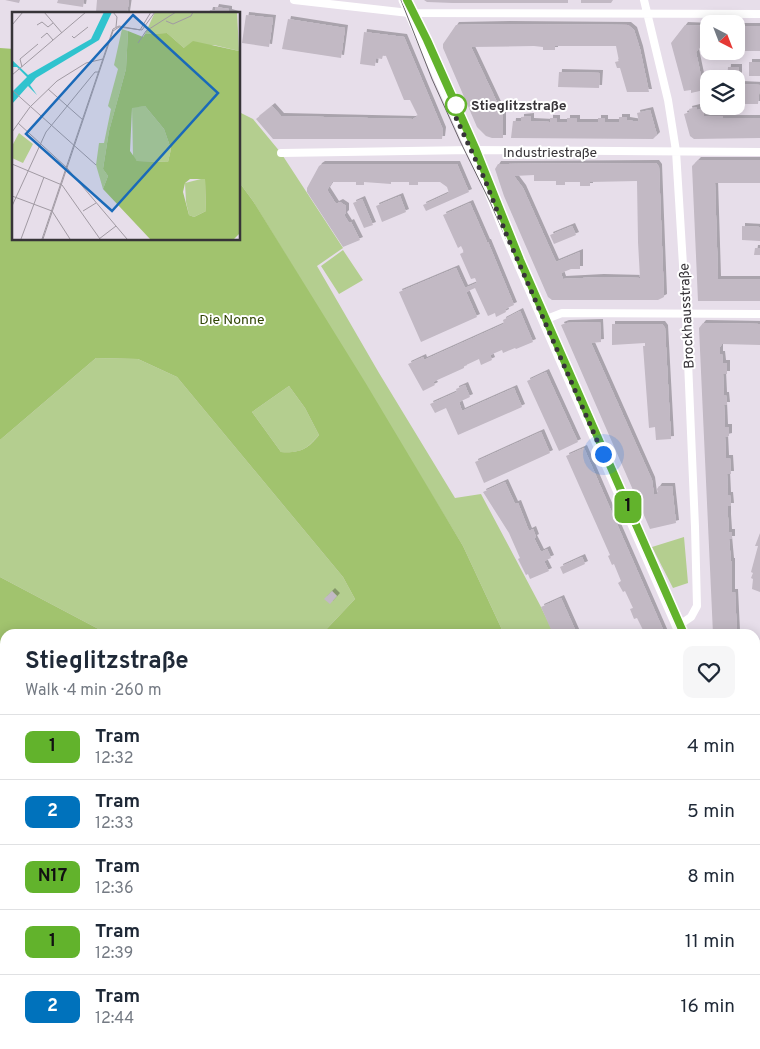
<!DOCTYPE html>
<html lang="en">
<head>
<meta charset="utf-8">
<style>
  :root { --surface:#fff; --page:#f6f6f7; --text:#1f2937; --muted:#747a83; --line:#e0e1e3 }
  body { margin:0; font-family:Overpass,sans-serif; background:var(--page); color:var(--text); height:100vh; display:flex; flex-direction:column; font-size:19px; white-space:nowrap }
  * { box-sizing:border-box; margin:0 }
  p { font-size:16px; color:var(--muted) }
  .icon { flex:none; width:28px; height:28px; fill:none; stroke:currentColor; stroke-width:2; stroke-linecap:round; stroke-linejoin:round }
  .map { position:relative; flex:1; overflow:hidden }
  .drawer { position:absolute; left:0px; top:629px; width:760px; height:421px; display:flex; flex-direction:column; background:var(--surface); border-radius:15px 15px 0 0; box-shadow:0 2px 12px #0003 }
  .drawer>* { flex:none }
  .badge { padding:0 10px; border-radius:8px; font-size:18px; line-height:32px }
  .needle { width:32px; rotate:138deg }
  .buttons { position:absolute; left:700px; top:15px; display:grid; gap:10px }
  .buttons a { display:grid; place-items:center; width:45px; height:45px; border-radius:10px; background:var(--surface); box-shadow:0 2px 12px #0003; font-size:25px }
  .you { position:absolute; width:25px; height:25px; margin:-12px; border:4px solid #fff; border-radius:50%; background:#1a73e8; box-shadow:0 0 0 8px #1a73e833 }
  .map>.badge { position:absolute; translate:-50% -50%; box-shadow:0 0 0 2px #fff }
  .round { display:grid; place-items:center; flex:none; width:52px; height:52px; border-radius:10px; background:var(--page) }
  .summary { display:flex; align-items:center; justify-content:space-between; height:85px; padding:0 25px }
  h1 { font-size:24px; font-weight:700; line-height:38px }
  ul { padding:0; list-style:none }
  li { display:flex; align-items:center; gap:15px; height:65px; padding:0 25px; border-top:1px solid var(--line) }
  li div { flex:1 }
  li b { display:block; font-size:19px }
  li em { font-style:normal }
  li .badge { min-width:55px; font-weight:700; text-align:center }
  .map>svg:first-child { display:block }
  .green { fill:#b4ce8f }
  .forest { fill:#a1c36e; fill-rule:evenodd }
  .building { fill:#c2b9c4; fill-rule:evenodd; filter:url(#shadow) }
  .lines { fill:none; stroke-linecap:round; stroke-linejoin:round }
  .minor { stroke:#fff; stroke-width:8 }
  .secondary { stroke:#fff; stroke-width:11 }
  .tram { stroke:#676268; stroke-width:1 }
  .line-casing { stroke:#fff; stroke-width:11 }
  .line { stroke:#62b32c; stroke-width:8 }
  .walk { stroke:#373438; stroke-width:5; stroke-dasharray:0 9 }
  .stop-dot { fill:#fff; stroke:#62b32c; stroke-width:2.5 }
  .labels { text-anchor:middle; stroke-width:4; stroke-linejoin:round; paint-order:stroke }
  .stop-label { font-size:14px; font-weight:bold; fill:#373438; stroke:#fff; text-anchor:start }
  .street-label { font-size:14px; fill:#373438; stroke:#fff }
  .park-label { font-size:14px; fill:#304504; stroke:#fff }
  .inset-road { fill:none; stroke:#a19aa3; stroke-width:1 }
  .view { fill:#1a6ab9; fill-opacity:0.15; stroke:#1a6ab9; stroke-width:2.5 }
  .inset-edge { fill:none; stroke:#373438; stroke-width:2.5 }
</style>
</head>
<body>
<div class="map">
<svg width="760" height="1049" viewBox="0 0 760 1049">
  <defs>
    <filter id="shadow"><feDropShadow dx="3" dy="-3" stdDeviation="0" flood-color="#0004"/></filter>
  </defs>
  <rect width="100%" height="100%" fill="#e7deea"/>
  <path class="green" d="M239,112L253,119L281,153L343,248L317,266L379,373L455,498L481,494L541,607L554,634H504L463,546L253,201L239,182Z
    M343,250L363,280L339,294L321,266Z
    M96,358L138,359L177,377L343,577L355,599L322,634H108L0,577V440Z
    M289,386L305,408L319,435C306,450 301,453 281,452L252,412Z
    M684,537L688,583L673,588L652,547Z
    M586,1045H635L636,1049H581Z"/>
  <path class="forest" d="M0,48L14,49V239H239V182L253,201L365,382L463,546L504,634H322L355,599L343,577L177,377L138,359L96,358L0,440ZM289,386L305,408L319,435C307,450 300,453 281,452L252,412Z
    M0,577L108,634H5V1045H586L581,1049H0Z"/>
  <path class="building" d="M5,0H20L19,3Z
    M58,0H84L83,7L57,3Z
    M97,0H129L127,14L96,12Z
    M424,0H568V3H453L427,2Z
    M581,0H613L611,3H581Z
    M216,7L229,9V12L236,14H209L210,10H215Z
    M246,15L273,18L269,47L242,43Z
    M288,19L345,28L341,58L282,49Z
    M507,24L628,25L634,30L640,49L649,92H627L620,68H617L615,62L619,61L616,46H555V50H543V47L534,46L471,47L503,115V138H492L486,136L477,127L443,48V44L456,25Z
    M685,25L709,26V47H700L696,52L704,90L691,93V90L684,91L671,43Z
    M736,26H760V51H739V46H736Z
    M364,32L404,37L443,130L442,139H273L256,119L272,106L281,116L413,119L418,116L410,100H404L386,56L383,55L382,59L376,58L375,66L360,64Z
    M749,62H760V76H749Z
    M728,67H739V84L760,85L758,104H736V79H727Z
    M559,72L600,73L599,88L558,87Z
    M701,94H709V104H702Z
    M697,107V110L703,109L704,116H723V118H760V138L694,139L690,136L684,114L690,112L689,109Z
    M650,110L657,135L653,139L511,138L513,121H521V117L531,116V121L550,122V118H557V122H567V118H577V122H598V118H605V122H619V117H627V120L639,122L637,113Z
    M698,160H760V183H715L718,279H760V301H698L692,166Z
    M656,163L659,167L664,297L658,300H552L548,297L504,196L495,169L498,164ZM534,175V181H556V185H565V182H580V186H590V182L637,181L638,242L640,278L601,277L563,279L561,273L571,269H580V252L556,262L523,188L514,176Z
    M322,164H457L469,192L426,211L423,205L449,193L447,187L440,182H418V185H409V182H391V184L364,182V185H356V182H332L327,190L336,204L340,202L346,206V213L344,215L349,223L351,222L360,240L343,247L307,192V188L319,166Z
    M400,196L406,212L382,222L376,206Z
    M362,199L373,225L364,228L353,203Z
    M470,203L487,242H488L514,305L505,309L506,312L496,317L495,313L488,316L475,288L466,292L477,317L421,342L399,292L456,268L465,288L477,283L475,278L471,279L460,254L464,252L461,246L458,248L443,215Z
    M572,226L576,235L554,244L550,235Z
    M742,226L760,227V241L742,240Z
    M755,248H760V255H754Z
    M520,311L533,342L516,349L515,348L503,353L502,350L490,355L492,360L481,365L479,359L464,366V368L433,382L435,385L423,391L408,364L423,357L424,360L504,324L503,320Z
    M600,322L601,342L591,343L652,480L654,495L658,494L657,489L659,486H672L676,523L650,529L561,325L566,323Z
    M703,323L760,324V345L722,344L720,347V354H722L723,363H727V374H723L724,395H726L727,405H724L725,427H729V436L725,437L726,458H730L731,474H727L728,495H730L731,506H728V517L729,532H732V539H729L731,561H732V592H735L737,634H713L699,328Z
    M612,324H662L665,328L671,439L656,440L655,427L649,428L643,346H645V343L612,345Z
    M546,372L578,442L559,451L527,381Z
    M465,385L470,397L459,402L462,411L514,388L522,407L458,435L446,408L435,413L430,404L457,392L456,389Z
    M541,432L550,453L484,483L475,462Z
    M584,448L613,515L665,634H645L637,618L634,619L630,609L633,608L625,591L623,592L618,583L621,581L614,564L612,565L608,556L610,555L566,456Z
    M505,482L515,504L518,503L529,531L533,529L536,537L534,538L541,552L547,549L551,558L544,561L549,571L530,579L528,574L526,575L518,559L520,558L509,533L483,492Z
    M760,533V592L752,589L753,579L751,578L753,573L751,572L758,546H755Z
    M582,557L585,564L563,574L560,567Z
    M332,591L337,596L330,604L324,599Z
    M561,598L577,634H553L541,607Z
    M760,697V774L755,763V708Z
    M755,842L760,853V876L755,878Z
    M760,896V928L755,930V903L758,902V897Z"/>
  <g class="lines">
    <path class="minor" d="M294,0L409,13L760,14
      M644,0L668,100L676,151L686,314L695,527L697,606L691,617L678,626
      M281,153L471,150L760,152
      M544,320L562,313L760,314
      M755,655L760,644
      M621,1049L622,1045"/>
    <path class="secondary" d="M404,0L485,180L507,236L681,634
      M755,803L760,814
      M755,942L760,939
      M755,951L760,948
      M662,1045L663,1049"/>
    <path class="tram" d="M401,0L432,79L460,141L491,204L679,634
      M409,4L427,40L496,198
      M755,792L760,804
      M755,810L760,822
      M755,946L760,943
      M642,1049V1045
      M654,1049V1045"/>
  </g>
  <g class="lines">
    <defs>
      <path id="line" d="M407,0L427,40L476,150L520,260L684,634"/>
    </defs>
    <use href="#line" class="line-casing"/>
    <use href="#line" class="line"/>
    <path class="walk" d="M456,105L451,107L485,180L507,236L603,454"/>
  </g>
  <circle class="stop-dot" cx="456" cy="105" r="10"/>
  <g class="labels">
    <g class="stop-label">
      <text x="471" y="110">Stieglitzstraße</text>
    </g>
    <g class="street-label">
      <text x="550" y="157">Industriestraße</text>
      <text transform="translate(686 316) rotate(-93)" y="5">Brockhausstraße</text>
    </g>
    <g class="park-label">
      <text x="232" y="324">Die Nonne</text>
    </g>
  </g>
  <g transform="translate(12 12)">
    <rect width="228" height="228" fill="#e7deea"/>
    <path d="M143,0H225L227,39L202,33L172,36L155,21L133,22ZM110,17L116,19L114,57L97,119L91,157L96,164L91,177L84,153L87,131H92L99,97L96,94L106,57L102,53ZM133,94L152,117L159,137L156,150L125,149L121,145L120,95ZM7,121L21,132L11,151L0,146V134ZM193,166L194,199L182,205L177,203L174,190L173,171Z" fill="#b4ce8f"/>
    <path d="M116,19L131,25L133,22L155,21L172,36L181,29L227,39L228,221L222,227H138L91,177L96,164L91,157L97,119L114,57ZM133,94L152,117L159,137L156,150L125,149L118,139L120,96ZM178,167H193L194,199L182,205L177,203L171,180L173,171Z" fill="#a1c36e" fill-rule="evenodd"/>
    <path d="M92,0H100L87,28L24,66L18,73L25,83L16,74L0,92V80L15,65L5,55H0V48L16,63L79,27Z" fill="#2fc3ce"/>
    <path class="inset-road" d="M32,0L50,21M101,0L105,5L104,15M154,9L161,12L179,4L181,0M0,13L11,0M25,13L30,10L36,15L41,11M60,24L62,26L76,15M29,26L35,21L41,28M126,31L134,19L164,0M10,55L8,47L26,32M0,63L74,0M36,77L71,108M0,78L84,153M6,111L55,156L115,227M0,120L18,95L45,69L74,51L91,47M0,152L50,173L88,227M0,184L40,199L58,227M0,194L34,120L83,60H87M71,199L84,191M9,227L32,165M30,227L101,17L107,14L128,18L139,0M31,227L101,19L107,15L130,18L143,0M87,227L104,214"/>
    <path class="view" d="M121,3L206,81L100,199L14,122Z"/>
    <rect width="228" height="228" class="inset-edge"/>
  </g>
</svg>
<div class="buttons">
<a><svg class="needle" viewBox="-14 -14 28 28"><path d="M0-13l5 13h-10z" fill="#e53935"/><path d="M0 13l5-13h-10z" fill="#747a83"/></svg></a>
<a><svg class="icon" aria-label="layers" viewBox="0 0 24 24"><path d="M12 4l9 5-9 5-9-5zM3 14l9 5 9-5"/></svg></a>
</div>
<div class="you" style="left:603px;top:454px"></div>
<b class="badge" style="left:628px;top:507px;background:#62b32c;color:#111">1</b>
<section class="drawer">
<div class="summary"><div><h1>Stieglitzstraße</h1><p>Walk · 4 min · 260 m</p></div><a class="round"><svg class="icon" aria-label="heart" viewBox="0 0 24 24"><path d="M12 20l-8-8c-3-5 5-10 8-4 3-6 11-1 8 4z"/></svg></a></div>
<ul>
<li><span class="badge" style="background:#62b32c;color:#111">1</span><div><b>Tram</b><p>12:32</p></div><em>4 min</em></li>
<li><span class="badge" style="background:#0072bc;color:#fff">2</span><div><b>Tram</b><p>12:33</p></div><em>5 min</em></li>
<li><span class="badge" style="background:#62b32c;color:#111">N17</span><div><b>Tram</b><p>12:36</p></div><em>8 min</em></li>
<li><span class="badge" style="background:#62b32c;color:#111">1</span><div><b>Tram</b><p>12:39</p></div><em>11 min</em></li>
<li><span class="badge" style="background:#0072bc;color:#fff">2</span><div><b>Tram</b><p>12:44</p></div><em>16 min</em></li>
</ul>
</section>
</div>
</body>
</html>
